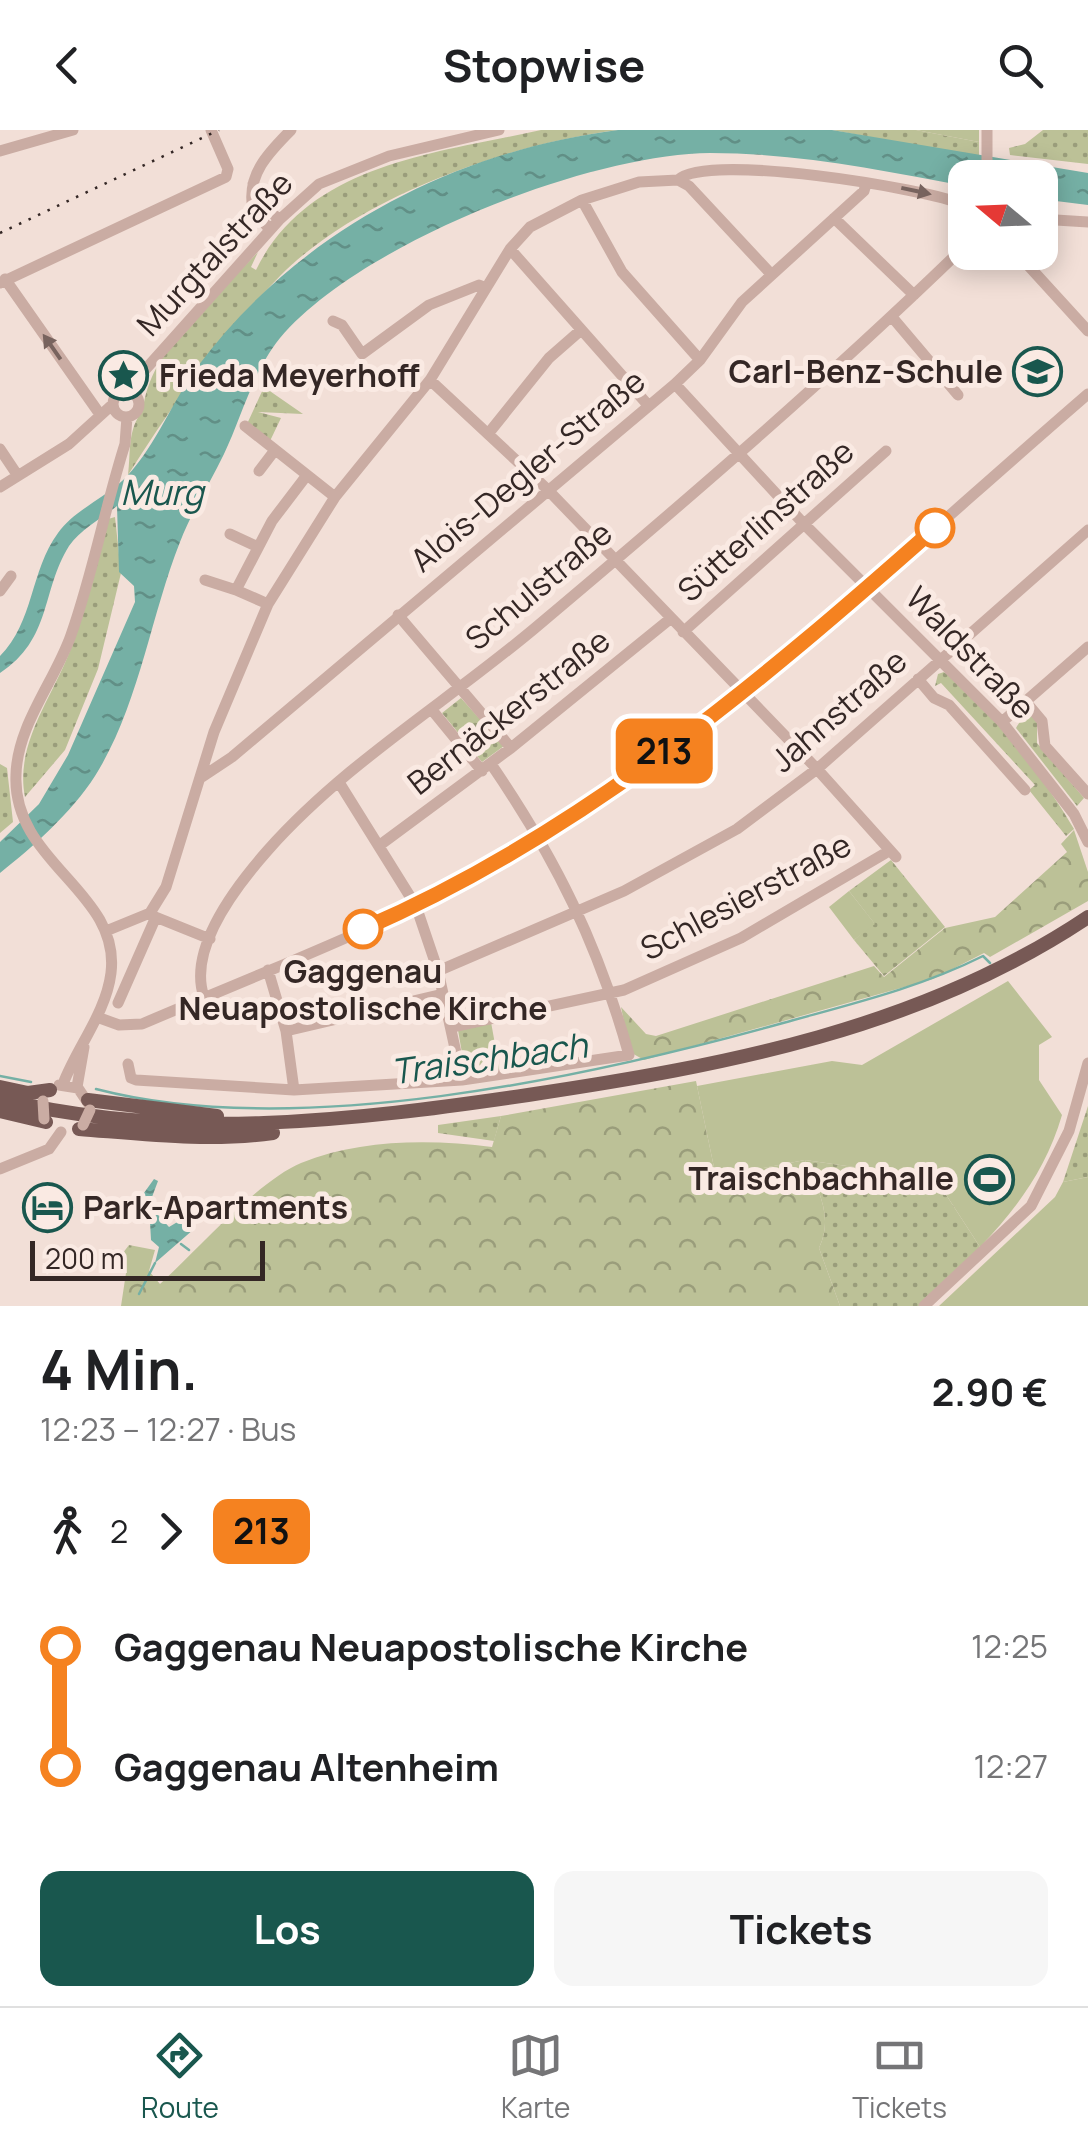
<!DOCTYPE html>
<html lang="de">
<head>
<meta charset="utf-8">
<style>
  :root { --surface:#fff; --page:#f6f6f6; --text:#202124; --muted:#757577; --line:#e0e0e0; --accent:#19574e }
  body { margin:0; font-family:Manrope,sans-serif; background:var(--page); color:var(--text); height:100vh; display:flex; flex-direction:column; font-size:38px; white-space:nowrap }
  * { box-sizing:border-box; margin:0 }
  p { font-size:32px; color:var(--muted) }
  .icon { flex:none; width:55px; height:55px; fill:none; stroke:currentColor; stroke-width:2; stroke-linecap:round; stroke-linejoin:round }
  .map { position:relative; height:1176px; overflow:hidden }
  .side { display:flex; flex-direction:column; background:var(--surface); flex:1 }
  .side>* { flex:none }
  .badge { padding:0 20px; border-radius:15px; font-size:35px; line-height:65px }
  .needle { width:65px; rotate:289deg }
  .buttons { position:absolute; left:948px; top:30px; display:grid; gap:20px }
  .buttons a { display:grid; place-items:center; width:110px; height:110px; border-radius:20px; background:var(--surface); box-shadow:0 5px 25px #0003; font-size:50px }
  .scale { position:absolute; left:30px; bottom:25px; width:235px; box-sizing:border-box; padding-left:10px; border:5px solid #342725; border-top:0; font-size:28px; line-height:35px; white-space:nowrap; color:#342725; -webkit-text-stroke:8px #faeae3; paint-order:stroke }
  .map>.badge { position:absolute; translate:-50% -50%; box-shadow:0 0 0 5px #fff }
  .legs { display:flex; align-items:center; gap:15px; height:110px; padding:0 40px; font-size:32px }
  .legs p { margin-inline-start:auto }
  .head { display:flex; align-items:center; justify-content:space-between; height:170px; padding:0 40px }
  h1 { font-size:55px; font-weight:700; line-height:75px }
  .action { display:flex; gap:20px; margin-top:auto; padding:20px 40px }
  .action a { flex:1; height:115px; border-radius:20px; background:var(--accent); color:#fff; font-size:40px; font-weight:700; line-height:115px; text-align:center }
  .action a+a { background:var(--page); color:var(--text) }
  ul { padding:0 40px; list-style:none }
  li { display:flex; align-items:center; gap:35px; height:120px; font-size:38px }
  li i { display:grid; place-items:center; width:15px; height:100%; margin:0 12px; background:currentColor }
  li i::after { content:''; width:25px; height:25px; margin:-12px; border:8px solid; border-radius:50%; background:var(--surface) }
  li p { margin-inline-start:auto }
  li:first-child i { background:linear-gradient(#0000 50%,currentColor 0) }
  li:last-child i { background:linear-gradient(currentColor 50%,#0000 0) }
  header { display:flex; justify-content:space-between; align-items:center; height:130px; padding:0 40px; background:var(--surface); font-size:45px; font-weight:700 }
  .tab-bar { display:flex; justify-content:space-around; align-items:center; height:140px; border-top:2px solid var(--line); background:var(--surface); font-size:28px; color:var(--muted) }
  .tab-bar a { display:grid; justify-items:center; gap:5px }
  .tab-bar .on { color:var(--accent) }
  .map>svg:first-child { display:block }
  .grass { fill:url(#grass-dots) }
  .forest { fill:url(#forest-crowns) }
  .garden { fill:#bcc197 }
  .water { fill:url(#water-ripples) }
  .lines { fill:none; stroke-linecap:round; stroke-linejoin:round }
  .stream { stroke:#75b0a5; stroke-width:2.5 }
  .minor { stroke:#caaca3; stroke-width:11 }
  .major { stroke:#775955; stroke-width:14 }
  .rail { stroke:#342725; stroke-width:2.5; stroke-dasharray:2.5 8; stroke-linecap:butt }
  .minor-bridge { stroke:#caaca3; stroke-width:11 }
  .oneway { fill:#78635e }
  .line-1-casing { stroke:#fff; stroke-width:22 }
  .line-1 { stroke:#f58220; stroke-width:15 }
  .stop-1-dot { fill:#fff; stroke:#f58220; stroke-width:5 }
  .labels { text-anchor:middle; stroke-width:10; stroke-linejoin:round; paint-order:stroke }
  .street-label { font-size:32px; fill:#342725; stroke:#faeae3 }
  .poi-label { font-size:32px; font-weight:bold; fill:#342725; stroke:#faeae3; text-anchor:end }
  .stop-label { font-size:32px; font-weight:bold; fill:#342725; stroke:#faeae3 }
  .water-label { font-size:35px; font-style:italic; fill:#19574e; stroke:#faeae3 }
</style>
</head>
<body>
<header><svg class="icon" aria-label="back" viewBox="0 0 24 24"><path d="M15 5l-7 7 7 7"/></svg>Stopwise<svg class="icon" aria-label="search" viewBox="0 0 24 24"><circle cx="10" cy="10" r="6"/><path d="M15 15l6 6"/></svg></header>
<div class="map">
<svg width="1088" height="1176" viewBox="0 0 1088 1176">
  <defs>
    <pattern id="grass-dots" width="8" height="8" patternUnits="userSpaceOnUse" patternTransform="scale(2.5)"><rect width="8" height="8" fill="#bcc197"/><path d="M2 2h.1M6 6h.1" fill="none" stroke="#9a9d7b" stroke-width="1.8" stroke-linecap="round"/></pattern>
    <pattern id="forest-crowns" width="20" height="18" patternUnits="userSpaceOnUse" patternTransform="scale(2.5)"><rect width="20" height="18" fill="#bcc197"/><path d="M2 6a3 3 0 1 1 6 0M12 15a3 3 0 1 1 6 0" fill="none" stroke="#9a9d7b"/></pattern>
    <pattern id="water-ripples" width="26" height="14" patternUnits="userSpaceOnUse" patternTransform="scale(2.5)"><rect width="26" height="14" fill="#75b0a5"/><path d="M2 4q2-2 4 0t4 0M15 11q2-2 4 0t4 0" fill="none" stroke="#618f86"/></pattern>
  </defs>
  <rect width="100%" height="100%" fill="#f2dfd7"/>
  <path class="grass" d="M541,0H618C509,14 359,66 280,146C222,205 172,275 128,345C131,322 127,300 143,280C150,217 215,168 258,122L251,137L256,140C308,33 438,23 541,0Z
    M832,0H916L979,12V27Z
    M1043,0H1088V34L1010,25L1009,18L1025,14Z
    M264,257L303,284L258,282L281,288L270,311L247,294Z
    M115,387L121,443L98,539L65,620L25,667C14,612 55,565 72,515C87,474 96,431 108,389Z
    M944,542C992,579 1044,648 1074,699L1066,706L1029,660L1035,655L941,553L935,556L938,544Z
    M461,568L504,616L482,632L442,583Z
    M1027,580L1037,591V613L1084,668L1077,676L1016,598Z
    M0,634L7,638L13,692L0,703Z
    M891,730L945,797L884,846L854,810L874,793L849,761Z
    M491,892L500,942L466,946L458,900Z
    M1088,976V1047L1063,1052Z
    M501,986L494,1011L438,1003V995Z
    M805,1030L861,1038L916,1071L943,1060L980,1117L922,1176H840L819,1118C834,1086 818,1060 805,1030Z"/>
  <path class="forest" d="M1074,700L1088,742V771L990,827L984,823L933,849L644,930L630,922L621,877L646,904L656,906L874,836L884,847L945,798L995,787L1067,722L1061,714Z
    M696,951L716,1047L805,1030C818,1060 834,1086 819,1118L840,1176H121L126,1143L119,1128L129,1115L155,1120L149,1141L160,1154C196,1121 258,1051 301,1033C360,1009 431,1009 492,1017L501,986Z"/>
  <path class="garden" d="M916,0H979V12Z
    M849,761L875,794L854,810L829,777Z
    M1008,851L1052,907L1039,915V950L1062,985C1046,1039 1018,1077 980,1117L943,1060L916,1072L861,1038L805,1030L716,1047L697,956L832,931L862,935Z
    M1088,1047V1176H939L1055,1067L1063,1052Z"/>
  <path class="water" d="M618,0H832L1088,43V75L1040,69V48H965V56C881,40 796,23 710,23C588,24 359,114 280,208C253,241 242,286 224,324C210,353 192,381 180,412C150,488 139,576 95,646C71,683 34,716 0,743V712L39,674L68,625L135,472L134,456L119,442L117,376C102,388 80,400 69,416C41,461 52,509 0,543V526C34,492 30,441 58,403C76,378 107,368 128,345C156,315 173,270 198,236C298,102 453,21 618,0Z
    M154,1049L158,1051L149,1075L169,1097L184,1088L194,1099L155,1133L159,1117L151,1110L150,1092L135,1090L131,1081Z"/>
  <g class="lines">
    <path class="stream" d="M0,946L31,952
      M96,959C296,1011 586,948 783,893C851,874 919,858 983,826L990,833
      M188,1090L198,1073
      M181,1114L189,1120
      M139,1164L155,1133"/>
    <path class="minor" d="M0,21L73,0
      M987,48V0
      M678,50L689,56L771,144
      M253,54L262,72L279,90
      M582,70L622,142L700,230
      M834,88L914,165
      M1040,89L1088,92
      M270,100L253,79C246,45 269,22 291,0
      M510,119L648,275
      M1016,122L1088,201
      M5,149L99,283
      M0,153L226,47L228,39L211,0
      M892,187L958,265
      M333,191L342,195L362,224L429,175L479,155L484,157
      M430,250L547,359L817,639L896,727
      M675,254L803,393L1002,592L1074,684L1088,712
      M127,260L279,90L319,54L389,26L499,0
      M113 274a13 13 0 1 1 26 0a13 13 0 1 1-26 0Z
      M245,296L335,367
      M488,304L549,228L581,200
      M0,319L18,346
      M259,341L275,320
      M0,357L69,314L113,274
      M230,404L258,417
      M205,450L236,460
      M0,461L11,446
      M268,474L236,460L272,391L307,345
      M398,485L511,618
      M683,502L886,321
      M918,549L934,568L949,575L1025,660
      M1026,572L1042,591L1045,616L1088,664
      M432,580L482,641
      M1002,592L1088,517
      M202,647L232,627L675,254L700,230L742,172L864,61L866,54
      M340,654L416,776L438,841L462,950
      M380,715L511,618L670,489
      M153,786L210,809
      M106,801L150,783L166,757L214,602L268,474L335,367L430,250L510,119L530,97L582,70L639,52L678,50C706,22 925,58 965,75
      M268,840L286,901L294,960
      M438,841L624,761L737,699L817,639L1088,400
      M204,867C187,818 237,755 268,720C346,632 452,569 541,493C686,371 830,247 965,116
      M118,873L155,789
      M97,887L119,895L142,894C296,828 460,769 598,672C773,549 927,403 1088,264
      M452,897L624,860L741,808L889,721
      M286,901L443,864
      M128,934L131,948L136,950L294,960L462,950L629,925C598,814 556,729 491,634
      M63,954C77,917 106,883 111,843C121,761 12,733 16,645C17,595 55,551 71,505C93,443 105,377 125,314L127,287
      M59,955L78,958L90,976
      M77,957L84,917
      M0,1039L49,1019L61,1002
      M924,1176L1031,1076L1069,1001L1088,933"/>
    <path class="major" d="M0,957L28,963L50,960
      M0,969C177,1012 351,991 528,965C723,936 921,899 1088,787
      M88,970L217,986
      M0,981L46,992
      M79,999C144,1004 209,1012 273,1003"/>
    <path class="rail" d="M0,103L219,0"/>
    <path class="minor-bridge" d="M43,971L44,989
      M83,995L90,980"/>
  </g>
  <defs><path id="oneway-solid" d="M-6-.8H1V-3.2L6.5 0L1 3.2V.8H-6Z" transform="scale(2.5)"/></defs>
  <g class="oneway">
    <use href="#oneway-solid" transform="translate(916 61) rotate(12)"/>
    <use href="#oneway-solid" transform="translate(52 217) rotate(-125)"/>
  </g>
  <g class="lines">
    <defs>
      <path id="line-1" d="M363,799C580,705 760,553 935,398"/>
    </defs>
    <use href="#line-1" class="line-1-casing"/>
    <use href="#line-1" class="line-1"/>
  </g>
  <defs>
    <symbol id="school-ring" viewBox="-11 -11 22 22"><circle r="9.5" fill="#faeae3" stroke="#19574e" stroke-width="1.5"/><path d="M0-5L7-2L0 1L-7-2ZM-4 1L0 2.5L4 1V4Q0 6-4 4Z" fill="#19574e"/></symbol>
    <symbol id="sight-ring" viewBox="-11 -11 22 22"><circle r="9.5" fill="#faeae3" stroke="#19574e" stroke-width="1.5"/><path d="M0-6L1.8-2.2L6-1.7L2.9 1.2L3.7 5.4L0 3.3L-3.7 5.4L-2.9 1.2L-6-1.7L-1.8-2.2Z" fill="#19574e"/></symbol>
    <symbol id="stadium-ring" viewBox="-11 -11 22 22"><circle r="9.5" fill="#faeae3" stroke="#19574e" stroke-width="1.5"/><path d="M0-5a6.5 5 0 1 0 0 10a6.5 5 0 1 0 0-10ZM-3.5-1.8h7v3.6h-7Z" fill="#19574e"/></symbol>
    <symbol id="hotel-ring" viewBox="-11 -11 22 22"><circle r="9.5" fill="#faeae3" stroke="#19574e" stroke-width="1.5"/><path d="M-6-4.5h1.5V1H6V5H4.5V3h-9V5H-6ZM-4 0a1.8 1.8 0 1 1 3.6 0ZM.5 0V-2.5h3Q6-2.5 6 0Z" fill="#19574e"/></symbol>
  </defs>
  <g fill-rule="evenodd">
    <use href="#school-ring" x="1010" y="214" width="55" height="55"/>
    <use href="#sight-ring" x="96" y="218" width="55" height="55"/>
    <use href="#stadium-ring" x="962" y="1022" width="55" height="55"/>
    <use href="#hotel-ring" x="20" y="1050" width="55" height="55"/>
  </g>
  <g class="stop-1-dot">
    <circle cx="935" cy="398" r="18"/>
    <circle cx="363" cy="799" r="18"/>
  </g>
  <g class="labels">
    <g class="street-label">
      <text transform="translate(215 124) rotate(-47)" y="11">Murgtalstraße</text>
      <text transform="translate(528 341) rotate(-40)" y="11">Alois-Degler-Straße</text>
      <text transform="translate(766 391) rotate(-42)" y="11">Sütterlinstraße</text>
      <text transform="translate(539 456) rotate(-40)" y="11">Schulstraße</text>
      <text transform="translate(970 523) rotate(46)" y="11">Waldstraße</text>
      <text transform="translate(839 581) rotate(-41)" y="11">Jahnstraße</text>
      <text transform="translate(509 582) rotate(-38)" y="11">Bernäckerstraße</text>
      <text transform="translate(746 767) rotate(-28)" y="11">Schlesierstraße</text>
    </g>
    <g class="poi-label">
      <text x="1003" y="253">Carl-Benz-Schule</text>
      <text x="159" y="257" text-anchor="start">Frieda Meyerhoff</text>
      <text x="954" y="1060">Traischbachhalle</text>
      <text x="83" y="1089" text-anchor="start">Park-Apartments</text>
    </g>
    <g class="stop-label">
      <text x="363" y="853">Gaggenau<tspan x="363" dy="37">Neuapostolische Kirche</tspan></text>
    </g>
    <g class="water-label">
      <text x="162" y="375">Murg</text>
      <text transform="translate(489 929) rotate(-8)" y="12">Traischbach</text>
    </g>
  </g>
</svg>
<div class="buttons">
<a><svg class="needle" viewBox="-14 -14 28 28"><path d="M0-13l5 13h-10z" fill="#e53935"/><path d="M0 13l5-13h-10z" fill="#757577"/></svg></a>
</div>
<div class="scale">200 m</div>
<b class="badge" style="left:664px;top:621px;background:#f58220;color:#111">213</b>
</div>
<section class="side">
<div class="head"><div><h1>4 Min.</h1><p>12:23 – 12:27 · Bus</p></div><b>2.90 €</b></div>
<div class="legs"><svg class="icon" aria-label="walk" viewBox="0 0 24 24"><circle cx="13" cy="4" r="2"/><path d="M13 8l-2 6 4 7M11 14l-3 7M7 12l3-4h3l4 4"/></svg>2<svg class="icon" aria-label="forward" viewBox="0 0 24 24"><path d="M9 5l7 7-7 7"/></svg><b class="badge" style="background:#f58220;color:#111">213</b></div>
<ul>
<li><i style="color:#f58220"></i><b>Gaggenau Neuapostolische Kirche</b><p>12:25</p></li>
<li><i style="color:#f58220"></i><b>Gaggenau Altenheim</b><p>12:27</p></li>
</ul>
<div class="action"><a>Los</a><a>Tickets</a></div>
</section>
<nav class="tab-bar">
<a class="on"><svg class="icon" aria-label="directions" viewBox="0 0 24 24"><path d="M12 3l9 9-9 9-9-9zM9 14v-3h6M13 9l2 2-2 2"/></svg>Route</a>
<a><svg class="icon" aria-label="map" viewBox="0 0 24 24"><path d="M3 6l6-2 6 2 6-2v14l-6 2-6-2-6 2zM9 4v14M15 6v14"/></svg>Karte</a>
<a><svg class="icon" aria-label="tickets" viewBox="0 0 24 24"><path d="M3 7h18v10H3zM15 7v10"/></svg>Tickets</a>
</nav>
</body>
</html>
